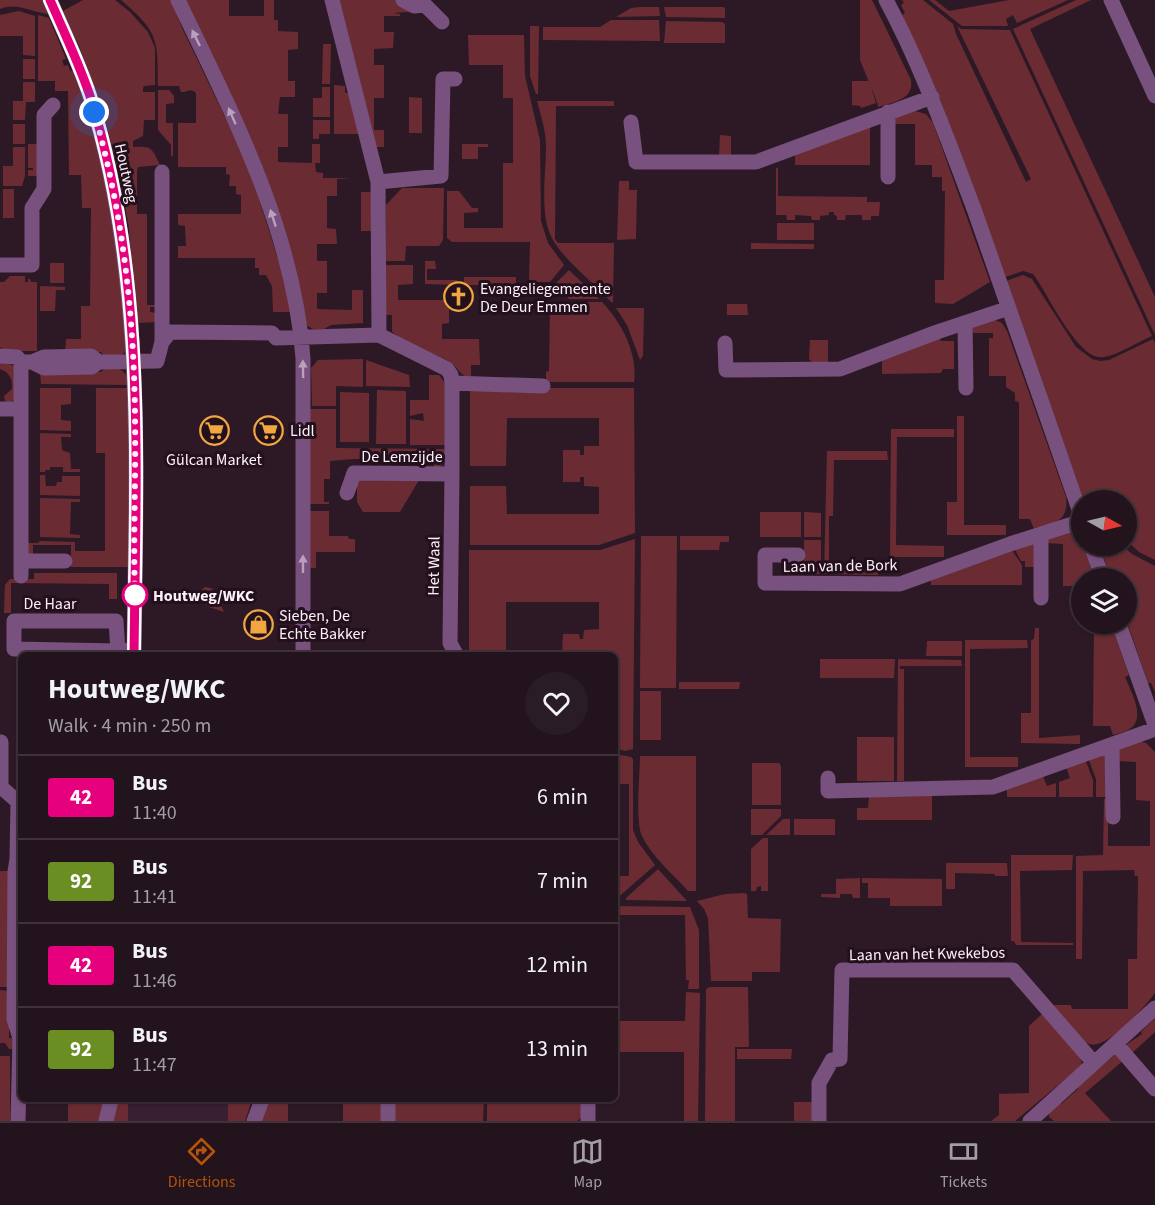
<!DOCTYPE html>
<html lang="en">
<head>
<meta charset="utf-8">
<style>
  :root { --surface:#22131c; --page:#2a1c25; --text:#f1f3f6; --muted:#a29ea3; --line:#3f323b; --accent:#b45309 }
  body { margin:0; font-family:"Source Sans 3",sans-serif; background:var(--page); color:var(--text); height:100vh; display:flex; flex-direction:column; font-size:22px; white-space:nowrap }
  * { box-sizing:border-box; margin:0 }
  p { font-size:20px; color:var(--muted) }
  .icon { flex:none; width:33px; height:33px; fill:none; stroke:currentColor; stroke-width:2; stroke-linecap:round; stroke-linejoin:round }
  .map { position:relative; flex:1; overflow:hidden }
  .drawer { position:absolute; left:18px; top:652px; width:600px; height:450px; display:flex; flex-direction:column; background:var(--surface); border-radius:9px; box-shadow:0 2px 4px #0004,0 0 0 2px var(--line) }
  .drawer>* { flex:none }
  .badge { padding:0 12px; border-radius:4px; font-size:21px; line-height:39px }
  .needle { width:39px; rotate:98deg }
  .controls { position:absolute; left:1071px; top:490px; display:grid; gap:12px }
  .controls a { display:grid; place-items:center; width:66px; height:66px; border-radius:50%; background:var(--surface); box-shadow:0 2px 4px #0004,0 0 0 2px var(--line); font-size:30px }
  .you { position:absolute; width:30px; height:30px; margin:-15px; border:4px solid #fff; border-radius:50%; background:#1a73e8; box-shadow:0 0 0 9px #1a73e833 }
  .map>.badge { position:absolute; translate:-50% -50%; box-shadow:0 0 0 3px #fff }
  .round { display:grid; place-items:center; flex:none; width:63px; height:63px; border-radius:32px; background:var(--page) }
  .headline { display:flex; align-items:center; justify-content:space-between; height:102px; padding:0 30px }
  h1 { font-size:28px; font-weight:700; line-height:45px }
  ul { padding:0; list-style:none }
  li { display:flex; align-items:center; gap:18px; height:84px; padding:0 30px; border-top:2px solid var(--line) }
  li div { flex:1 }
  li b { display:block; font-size:22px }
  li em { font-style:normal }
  li .badge { min-width:66px; font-weight:700; text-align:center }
  .dock { display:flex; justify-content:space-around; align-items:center; height:84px; border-top:2px solid var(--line); background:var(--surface); font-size:16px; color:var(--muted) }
  .dock a { display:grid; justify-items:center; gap:3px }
  .dock .selected { color:var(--accent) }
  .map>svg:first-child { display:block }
  .built { fill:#391f31 }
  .green { fill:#6a2c32 }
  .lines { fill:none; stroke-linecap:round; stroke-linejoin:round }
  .minor { stroke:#78517e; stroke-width:15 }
  .oneway { fill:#bba0bc }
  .line-casing { stroke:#fff; stroke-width:14 }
  .line { stroke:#e6007e; stroke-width:9 }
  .walk { stroke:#fef0f9; stroke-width:6; stroke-dasharray:0 10.8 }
  .stop-dot { fill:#fff; stroke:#e6007e; stroke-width:3 }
  .labels { text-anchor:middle; stroke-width:6; stroke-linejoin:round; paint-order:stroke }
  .street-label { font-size:16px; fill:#fef0f9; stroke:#23101d }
  .poi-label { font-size:16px; fill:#fef0f9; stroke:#23101d; text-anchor:start }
  .stop-label { font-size:16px; font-weight:bold; fill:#fef0f9; stroke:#23101d; text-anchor:start }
</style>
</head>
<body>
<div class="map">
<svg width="1155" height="1121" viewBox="0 0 1155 1121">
  <rect width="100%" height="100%" fill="#2d1926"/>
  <path class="built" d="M134,1100H241V1102H228V1121H128V1102H133Z"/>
  <path class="green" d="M0,0H46L53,14C34,15 20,1 0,9Z
    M83,0H115L130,12L148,32L155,48V85L144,86L143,88V92H155V120H144L143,136L133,141V147C152,146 152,148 160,165L138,167L137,172V214H147V305H156V307H150V312L156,313L157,322L135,323L129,229L124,199L108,131L92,81L78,43L61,12Z
    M121,0H171L183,30L239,146L257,193L287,287L292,312H273L272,286L266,275H259V268H255V258H178V246H186L185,226L178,225V214H241V195L236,194V186H229L230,175L226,174V167H178V123H196V93C190,87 187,93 181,92L179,86H158C158,38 158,32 121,0Z
    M182,0H229V16H264V0H274V20H278V31L298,32V49L288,50V81H295V97H280L278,114H288V147H278V162L312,163V144H320V163H315L316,172L323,173V178H352L337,179V196H327V228L336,229L337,244H317V261H327V293H317V309L352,310V290H363V323L331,325L324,329H313L304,324L298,296Z
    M339,0H397L419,11L394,13L400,14V16H384V32H394L393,48L374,49V65H384V98H374V130H384V147H375Z
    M860,0H872L911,80C914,100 893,102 878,107L877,102L860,60Z
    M902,0H923L953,24L956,34L1026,182L1031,179L957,26L961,29L1010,30L1152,336C1138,342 1118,355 1104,357C1078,362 1048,293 1033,274L1023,271L1005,277L942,104L902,15L905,13L901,5L904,3Z
    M929,0H935L949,11L1009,0H1068L1017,23L1013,15L1006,19L1008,26H962Z
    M1076,0H1091L1030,29L1155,297V335L1013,29Z
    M640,7H659L660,16L616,17L631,8Z
    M664,7H723L725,8V18L666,17Z
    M19,11L35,16V56L23,55V36H0V15Z
    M38,15L49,18L66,59L62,60L64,66L68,65L70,71L74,70L91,121L121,259L125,352L122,355H103L101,352H65L66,339H81V306H90L91,208H82L81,175H69L68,91H55V81H38Z
    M611,20H659L660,41L543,40V27H600Z
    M666,21L722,22L725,24V43H664Z
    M530,26H539L538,94H536L530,76Z
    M468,35H524L525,76L540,140L541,221L548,243L564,265L550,282H529L530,242H452L447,238V191H459L472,208H478V212L464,213V228H503V163H513V98H503V65H469Z
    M323,44H331L330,84H322Z
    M23,59H35V79H23Z
    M852,81H869L876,103L861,108L860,106L852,105Z
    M23,82H35V102H26L25,120H13V101H23Z
    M334,85L345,86V93H351L361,134H334Z
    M322,87H330V117H313V98H322Z
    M158,90H169L174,96V103L166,104V123H173V157L171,155V145L158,130Z
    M409,97L422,98V133H409Z
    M537,101H614V106H556L555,239L558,243H614L613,302H611C593,281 561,259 550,234C540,210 546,172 546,146C546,131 541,116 537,101Z
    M915,111L926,114L933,123L990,282L953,304L935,303V280H944L945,191H942V177H932V165H915V124H893L896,117Z
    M313,120H330V134H319V139H313Z
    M13,124H25V144H13Z
    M870,126V165H795V153Z
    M720,135L731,136V156H719Z
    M28,144H38V176H28V170H33V168H28Z
    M462,144H488V147H478V159H462Z
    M13,147H25V176L22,186H3V166H13Z
    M776,168H778V196L867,197V202H880L879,216H871V220H862V215H846L845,220H837V216L834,215V212H829V215L820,216V220H812L811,216L795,215V220H787L786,215H776Z
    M619,181H629V190H637L636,239L617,240Z
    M402,188H444L443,240L439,246H406L405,261H386V205Z
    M3,189H14V218H3Z
    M361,192H373L372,231H361Z
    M777,223H814V240H777Z
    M751,243L814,244V249H751Z
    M425,261H435L436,269H427V280H457V285L425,284Z
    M50,263H64V283H50Z
    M386,265H413V284L398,285V300H449V323L442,324V339H479L480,365H471V378C459,376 458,366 448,361C433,352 402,344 392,331V315H386Z
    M569,270L599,299H569L555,284Z
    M1023,275L1032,279L1076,347L1092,359L1100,361L1109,360L1153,339L1155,343V560L1139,552L1127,541L1126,501H1084L1006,281Z
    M10,276H25V282H28V279H30L31,282H37V351H9L0,347V282H4Z
    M464,277H516V285H464Z
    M40,286L65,287V290H56L55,311H40Z
    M550,302H602C622,323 638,354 634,382H548L546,381V372L549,371Z
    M727,304H747L748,315H727Z
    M616,308H644L643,356L640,360L627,325Z
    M995,320L1002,323L1007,331L1066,497C1069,522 1054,523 1034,529L1030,519H1019V402L1015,401V393L1006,387V376H989V338H993V333H969L970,328Z
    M940,338L941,341H954V369H943L941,373L882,374V359Z
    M810,340H828V363L812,362L809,359Z
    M363,359V387L336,386V406H312L311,368L318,360Z
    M366,360L409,375L410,387L366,386Z
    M0,361L14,366V400L9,403L5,401L4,396L12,389C13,379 9,372 0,369Z
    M106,367C121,368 126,370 130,385L41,384L40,373L101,372Z
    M429,375H439L445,383L447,445H410V419L424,421L423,413L410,416V400H429Z
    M40,388H71V404L61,405V420L71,421V431L40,430Z
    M96,388H130V567H71V545H33V555H28V543H38L40,541L75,542V551H105V453H96Z
    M470,388H634L635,533L599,545H470V486H506L507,514H599V487L584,486V477H580V482H563V450H580V455H584V446H599V418H507L506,466H470Z
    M377,390L406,391V444H376Z
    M340,392L369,393V442H340Z
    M307,409H336V448L447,449C445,460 446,466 434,469L433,459H354L330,461V479H324V502H329V504H307Z
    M957,416H964V525H1006V535H947V502H957Z
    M891,429H954V437H897L896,545L944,546V557H890Z
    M40,433L71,434V437H61L62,450L70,453L71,469H80V472H63V467H50V470H45V472H40Z
    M827,451H887L888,460H834L833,516H829V568L878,569V575L824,574Z
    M40,475H45L46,486H56L57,482H62V476H80V496L40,495Z
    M359,479L419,480L400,512H363L357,502V481Z
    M40,498L80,499V502H71L70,534L80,535V538L40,537Z
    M307,511H329V536H348L349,539H355V552H316V568H310Z
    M760,512H801V537H760Z
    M804,512L821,513V537H804Z
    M1070,531L1080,538L1095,579H1082L1081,598V586H1063V544L1045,543V538Z
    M641,536H677L676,688H640Z
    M680,536H729V542H720L719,550H680Z
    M635,539L633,749L625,751L615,748V656L562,655L563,634H579L580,639H583L584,630L599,629V602H506V650H469V550H600Z
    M804,540H821V574H804Z
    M1033,541L1036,549L1034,567H1025V561H1021L1014,548Z
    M1100,546H1123L1132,554L1155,566V692L1151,683H1148L1127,622L1126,579H1111Z
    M1011,549L1022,565V585H931V578Z
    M34,573H117V599H109V584L11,583V613H4L5,585L10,579H34Z
    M205,587L211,588L215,591L206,596L211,604L219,600L224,612L209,607L198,598L200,591Z
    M1094,624H1111L1129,675L1125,677C1130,690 1146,716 1131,728C1126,732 1119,733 1113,735L1110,726H1093Z
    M1035,628H1039V738L1080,735V744L1021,743V713H1031V640L1034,639Z
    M965,640H1027L1028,648L970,649V757H1018V767H965Z
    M927,641H962V656H926Z
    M331,651H448L451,656H331Z
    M820,659H895L894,678H820Z
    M898,659L961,660L962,666H900V669H904V781H897Z
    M679,682H740L739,689H679Z
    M640,691H661V740H640Z
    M857,737H894V781H857Z
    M1138,741L1146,743L1155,752V993C1145,1007 1107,1050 1089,1044C1078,1039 1062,1015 1053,1005H1071L1072,1009H1128V959H1137L1138,876H1135L1134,870L1083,871L1082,959H1076V856L1103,855L1104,799H1108V846H1150V801L1136,800V762L1118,761L1117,749Z
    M1106,752L1108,797H1096V779L1088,758Z
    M615,754L631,757L633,759V830L638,842L655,865L615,900V876H629V784H615Z
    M640,756H696V891H688C673,874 652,857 642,836C635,821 640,775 640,756Z
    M1085,759L1093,780V797H1059V782L1070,778L1066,767Z
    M752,763H779L781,766V805H752Z
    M1042,774L1047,786L1056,783V797H1007V786Z
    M932,795V820H857V808H868L869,796Z
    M751,809H781V816L762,835H751Z
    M783,819H790V835H766Z
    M794,819H835V835H794Z
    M763,838H768V891H761V886L757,887L756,891H751V849Z
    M1011,855H1073L1072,870L1020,871L1021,942L1073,943V945H1016L1014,941H1011Z
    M946,863H1007L1008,876H995V874L955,873V889H946Z
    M658,869L687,901L626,900V898Z
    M0,871H8L9,987H0Z
    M860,878V898H853L852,894H840V898L821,897V894H836V879Z
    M862,878L942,879V906H890V898H868V883H862Z
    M744,893L747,894L748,918L781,919L780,972H752V981H711L708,918L704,909L697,901L725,894Z
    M615,906L690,907L699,930V989H688L689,980H686L685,915H615Z
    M710,987H748L749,1047H735V1121H705L706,989Z
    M0,990L9,991V1038H14L13,1049H9L5,1043H0Z
    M686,992L700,993L698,1121H684V1052H615V1021H685Z
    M1042,1014L1079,1052L1082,1065L1015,1121H991L999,1115V1094L1029,1093V1026Z
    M1155,1018V1032L1131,1054L1126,1045L1142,1034L1141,1032Z
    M737,1049H792L791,1059H737Z
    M1116,1054L1124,1060L1085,1093L1111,1121H1054L1049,1117V1113L1060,1102L1061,1104L1078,1089V1086Z
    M0,1056H10V1121H0Z
    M68,1100H105L100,1121H68Z
    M116,1100H134L133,1102L128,1103V1121H111Z
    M241,1100H252L245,1121H228V1102H241Z
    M269,1100H316H288V1121H261Z
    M319,1100H384V1121H343V1100Z
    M393,1100H484L483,1121H393Z
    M487,1100H583L582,1116L577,1121H487Z
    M794,1102H813V1121H794Z"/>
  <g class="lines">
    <path class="minor" d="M50,0C64,32 79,63 90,96C146,277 136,469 134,656
      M178,0C232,113 294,231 303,358V656
      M332,0L378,182L379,335
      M403,0L414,6L425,5L442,22
      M886,0C922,67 947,138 974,209C1011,312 1046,415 1082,518
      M1111,0L1155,96
      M631,122L636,162H756L932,97
      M162,172V342
      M888,177V112
      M378,182L441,176L443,79H455
      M0,265H32V208L44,189V115L53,105
      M965,323L966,388
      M725,343L726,370L840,369L937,332L1009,308
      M0,356L17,357L21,362H32L44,357L91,356L99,362L157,361L162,342L170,332L272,333L276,338L379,335L447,369L451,375L452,383V474L354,473L347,493
      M21,362V576
      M32,362L44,368L92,367L99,362
      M452,383L543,386
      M0,409H21
      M452,474L450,643L457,656
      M1041,534V598
      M1091,546L1103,579
      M798,555H765V583L900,584L1010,544L1082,521
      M21,561H65
      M1119,624L1155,725
      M118,651L116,621H14V649L118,651L134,650
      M1,742V787L18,802L17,859H21
      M1112,745L1113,817
      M828,778V791L993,787L1155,729
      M17,859L15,872L14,1019L20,1038L18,1121
      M1116,1044L1155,1089
      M388,1100V1121
      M106,1121L111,1100
      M254,1121L262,1100
      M588,1121V1100
      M819,1121V1083L832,1060L840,1059L842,970H1013L1094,1063
      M1030,1121L1155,1008"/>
  </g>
  <defs><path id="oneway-solid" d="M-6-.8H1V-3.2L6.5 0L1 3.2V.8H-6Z" transform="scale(1.5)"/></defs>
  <g class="oneway">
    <use href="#oneway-solid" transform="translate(196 38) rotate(-116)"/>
    <use href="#oneway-solid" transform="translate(232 116) rotate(-114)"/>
    <use href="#oneway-solid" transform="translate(273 218) rotate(-108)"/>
    <use href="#oneway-solid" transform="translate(303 369) rotate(-91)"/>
    <use href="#oneway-solid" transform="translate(303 564) rotate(-90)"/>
  </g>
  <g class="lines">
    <defs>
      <path id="line" d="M50,0C64,32 79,63 90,96C147,277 136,468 134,656"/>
    </defs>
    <use href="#line" class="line-casing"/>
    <use href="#line" class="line"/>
    <path class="walk" d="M94,112C123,212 134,314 135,418C136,477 133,536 135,595"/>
  </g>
  <defs>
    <symbol id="church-ring" viewBox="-11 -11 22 22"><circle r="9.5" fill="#23101d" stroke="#f1a63f" stroke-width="1.5"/><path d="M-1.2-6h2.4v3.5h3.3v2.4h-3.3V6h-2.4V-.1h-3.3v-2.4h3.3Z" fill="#f1a63f"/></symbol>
    <symbol id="supermarket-ring" viewBox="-11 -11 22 22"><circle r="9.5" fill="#23101d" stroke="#f1a63f" stroke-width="1.5"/><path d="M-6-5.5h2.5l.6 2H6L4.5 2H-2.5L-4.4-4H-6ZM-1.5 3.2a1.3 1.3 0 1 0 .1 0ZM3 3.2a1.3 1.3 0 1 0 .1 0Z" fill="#f1a63f"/></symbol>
    <symbol id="shop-ring" viewBox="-11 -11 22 22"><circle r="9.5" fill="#23101d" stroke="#f1a63f" stroke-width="1.5"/><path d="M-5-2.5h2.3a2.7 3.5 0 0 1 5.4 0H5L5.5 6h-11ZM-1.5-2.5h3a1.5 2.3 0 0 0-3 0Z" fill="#f1a63f"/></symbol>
  </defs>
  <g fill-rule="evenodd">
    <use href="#church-ring" x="442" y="280" width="33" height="33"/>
    <use href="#supermarket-ring" x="252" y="414" width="33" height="33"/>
    <use href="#supermarket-ring" x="198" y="414" width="33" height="33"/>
    <use href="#shop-ring" x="242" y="608" width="33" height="33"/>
  </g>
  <circle class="stop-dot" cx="135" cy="595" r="12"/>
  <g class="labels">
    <g class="street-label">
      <text transform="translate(127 173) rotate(78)" y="6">Houtweg</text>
      <text x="402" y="462">De Lemzijde</text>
      <text transform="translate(840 565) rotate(-1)" y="6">Laan van de Bork</text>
      <text transform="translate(433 566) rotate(-89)" y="6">Het Waal</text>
      <text x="50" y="609">De Haar</text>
      <text transform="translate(927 953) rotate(-1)" y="6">Laan van het Kwekebos</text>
    </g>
    <g class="poi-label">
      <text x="480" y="294">Evangeliegemeente<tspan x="480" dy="18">De Deur Emmen</tspan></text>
      <text x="290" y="436">Lidl</text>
      <text x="214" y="465" text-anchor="middle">Gülcan Market</text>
      <text x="279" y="621">Sieben, De<tspan x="279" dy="18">Echte Bakker</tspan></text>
    </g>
    <g class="stop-label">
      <text x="153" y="601">Houtweg/WKC</text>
    </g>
  </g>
</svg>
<div class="controls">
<a><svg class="needle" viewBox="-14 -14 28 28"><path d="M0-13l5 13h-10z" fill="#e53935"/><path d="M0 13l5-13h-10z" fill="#a29ea3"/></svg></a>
<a><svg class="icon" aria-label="layers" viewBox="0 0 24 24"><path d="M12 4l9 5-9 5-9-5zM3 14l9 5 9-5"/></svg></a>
</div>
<div class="you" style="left:94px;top:112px"></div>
<section class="drawer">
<div class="headline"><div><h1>Houtweg/WKC</h1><p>Walk · 4 min · 250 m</p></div><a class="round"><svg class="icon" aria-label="heart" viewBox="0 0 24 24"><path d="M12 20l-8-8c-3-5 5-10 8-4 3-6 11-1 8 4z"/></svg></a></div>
<ul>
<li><span class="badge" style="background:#e6007e;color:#fff">42</span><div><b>Bus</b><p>11:40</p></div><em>6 min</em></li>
<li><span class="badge" style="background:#6b8e23;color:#fff">92</span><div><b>Bus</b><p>11:41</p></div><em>7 min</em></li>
<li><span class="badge" style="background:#e6007e;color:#fff">42</span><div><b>Bus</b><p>11:46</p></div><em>12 min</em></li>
<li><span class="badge" style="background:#6b8e23;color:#fff">92</span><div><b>Bus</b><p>11:47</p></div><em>13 min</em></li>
</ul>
</section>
</div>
<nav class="dock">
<a class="selected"><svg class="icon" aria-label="directions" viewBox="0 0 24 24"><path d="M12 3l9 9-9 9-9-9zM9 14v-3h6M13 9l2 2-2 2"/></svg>Directions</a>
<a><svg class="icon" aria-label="map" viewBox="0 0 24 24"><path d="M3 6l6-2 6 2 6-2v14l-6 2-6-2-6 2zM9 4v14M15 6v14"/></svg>Map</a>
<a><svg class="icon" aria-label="tickets" viewBox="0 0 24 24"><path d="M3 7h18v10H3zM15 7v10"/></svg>Tickets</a>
</nav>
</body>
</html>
